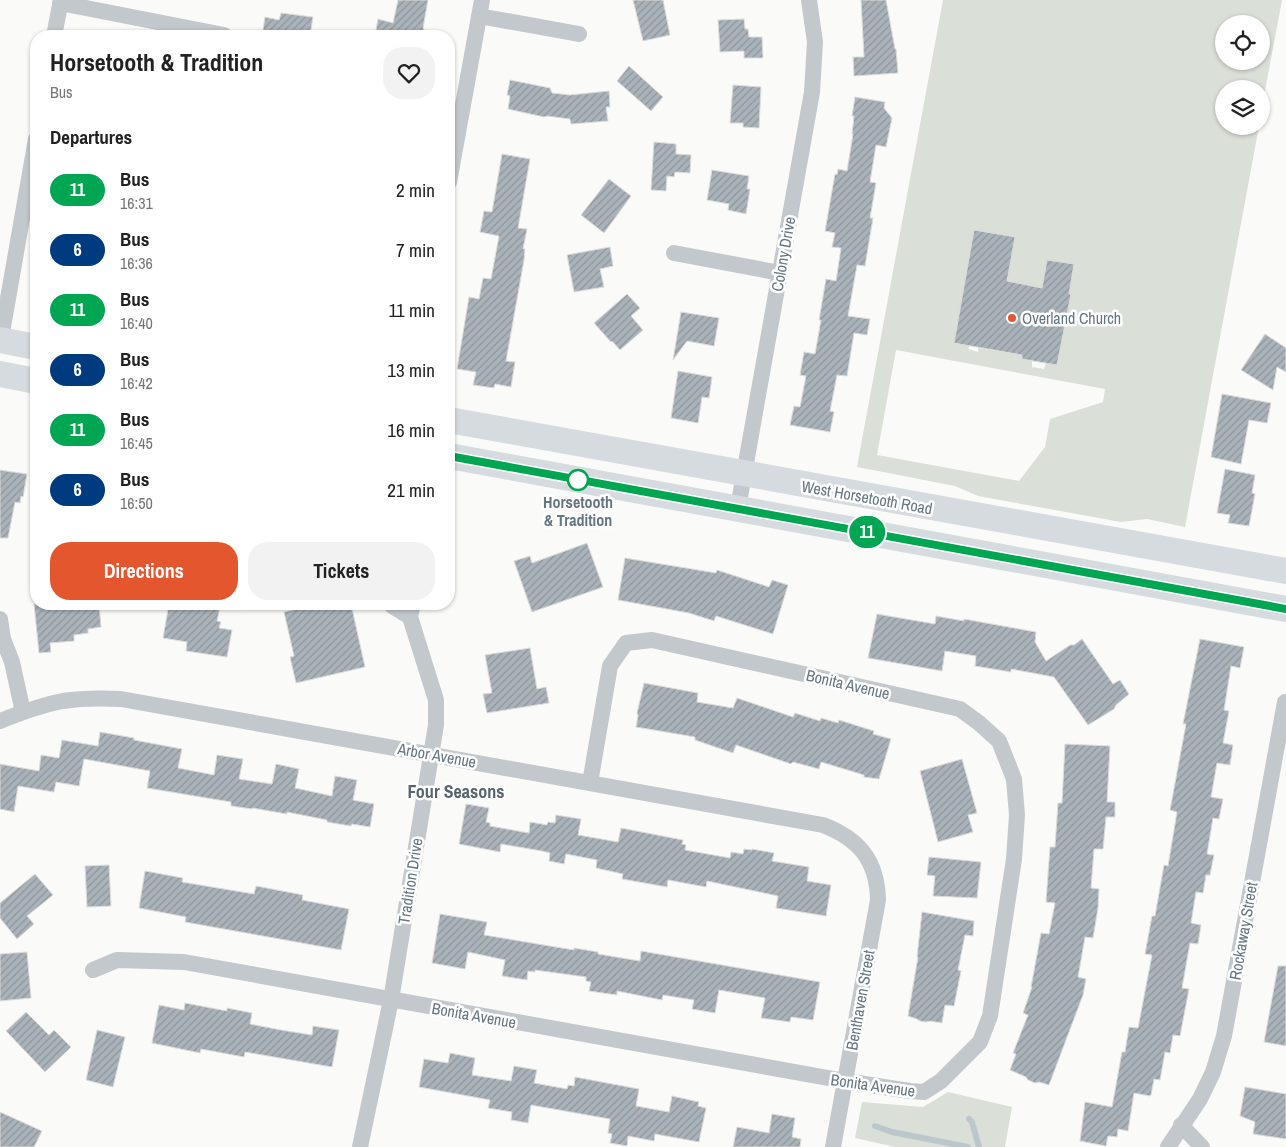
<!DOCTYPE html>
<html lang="en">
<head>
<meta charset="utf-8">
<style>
  :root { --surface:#fff; --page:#f2f2f2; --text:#222; --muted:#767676; --accent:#e4572e }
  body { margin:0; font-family:"Archivo Narrow",sans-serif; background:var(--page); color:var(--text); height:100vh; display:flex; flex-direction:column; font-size:19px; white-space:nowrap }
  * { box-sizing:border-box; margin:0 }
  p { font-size:16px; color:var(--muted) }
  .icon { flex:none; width:28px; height:28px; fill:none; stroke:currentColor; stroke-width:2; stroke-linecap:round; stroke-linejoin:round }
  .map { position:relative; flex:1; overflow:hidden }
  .sheet { position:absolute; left:30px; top:30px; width:425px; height:580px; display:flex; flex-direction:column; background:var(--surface); border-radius:20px; box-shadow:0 1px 4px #0004 }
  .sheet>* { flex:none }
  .badge { padding:0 10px; border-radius:16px; font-size:18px; line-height:32px }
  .buttons { position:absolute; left:1215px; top:15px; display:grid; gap:10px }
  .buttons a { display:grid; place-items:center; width:55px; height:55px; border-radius:50%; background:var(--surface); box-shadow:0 1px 4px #0004; font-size:25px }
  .map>.badge { position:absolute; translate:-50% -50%; box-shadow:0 0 0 2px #fff }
  h2 { padding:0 20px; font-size:19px; line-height:45px }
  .round { display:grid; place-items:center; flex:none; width:52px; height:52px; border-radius:20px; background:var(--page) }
  .headline { display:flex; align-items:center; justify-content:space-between; height:85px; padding:0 20px }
  h1 { font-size:24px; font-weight:700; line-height:38px }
  .primary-button { display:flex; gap:10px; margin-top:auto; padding:10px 20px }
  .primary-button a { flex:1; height:58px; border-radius:20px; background:var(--accent); color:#fff; font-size:20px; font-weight:700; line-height:58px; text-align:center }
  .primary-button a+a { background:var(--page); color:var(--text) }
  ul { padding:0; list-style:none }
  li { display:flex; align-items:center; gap:15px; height:60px; padding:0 20px }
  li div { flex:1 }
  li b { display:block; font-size:19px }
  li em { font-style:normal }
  li .badge { min-width:55px; font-weight:700; text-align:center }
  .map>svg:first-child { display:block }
  .green { fill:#dadfd7; fill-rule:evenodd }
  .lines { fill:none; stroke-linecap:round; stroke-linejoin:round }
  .stream { stroke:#bbc7cb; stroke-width:6 }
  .building { fill:url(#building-hatch); stroke:#dcdcda }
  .street { stroke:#c3c8cc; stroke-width:16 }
  .primary { stroke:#d6dbdf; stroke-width:26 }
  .line-casing { stroke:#fff; stroke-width:11 }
  .line { stroke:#00a651; stroke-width:8 }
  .poi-dot { fill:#e4572e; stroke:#fff; stroke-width:2 }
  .stop-dot { fill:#fff; stroke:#00a651; stroke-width:2.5 }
  .labels { text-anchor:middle; stroke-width:5; stroke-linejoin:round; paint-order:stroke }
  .street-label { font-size:16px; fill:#657683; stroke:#fff }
  .poi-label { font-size:16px; fill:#657683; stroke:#fff; text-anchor:start }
  .stop-label { font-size:16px; font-weight:bold; fill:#657683; stroke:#fff }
  .neighbourhood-label { font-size:18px; font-weight:bold; fill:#57646e; stroke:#fff }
</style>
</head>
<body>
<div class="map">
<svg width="1286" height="1147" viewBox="0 0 1286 1147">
  <defs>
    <pattern id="building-hatch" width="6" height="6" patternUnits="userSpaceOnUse" patternTransform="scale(1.25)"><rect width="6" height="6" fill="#aab3b9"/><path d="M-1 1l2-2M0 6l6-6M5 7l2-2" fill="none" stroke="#8e969c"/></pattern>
  </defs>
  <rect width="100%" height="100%" fill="#fafaf8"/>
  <path class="green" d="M943,0H1282L1261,112V89H1224V126H1259L1185,527L1147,519L1121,522L978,496L955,486L857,467ZM1224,24H1261V61H1224ZM1048,260L1074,265L1072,279L1045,274ZM1007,281L1071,294L1057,365L1046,363L1044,369L1032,367V361L1022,359V355L978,348V352L968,349ZM896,350L1105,389L1103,402L1050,419L1045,447L1019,481L877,455Z
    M948,1092L1012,1107L1005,1147H895L855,1138L862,1102L923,1107Z"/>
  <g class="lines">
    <path class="stream" d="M969,1119L972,1122L979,1147
      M875,1126L892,1132L968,1147"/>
  </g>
  <path class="building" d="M398,0H428L423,28L424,29V36H375L378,19L393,23Z
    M633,0H663L670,35L643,41Z
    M861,0H886L895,49H896L898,73L854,76L853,57H864Z
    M281,13L313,17L310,36H262L265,17L279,20Z
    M744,19L745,29H748L749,37H762L763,58H744V51L720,52L718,20Z
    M629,66L663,97L651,111L617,81Z
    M510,80L550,88L552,93L570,95L609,91L610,107H606L608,121L571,124L570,119L547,116L544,117L508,109L510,96L507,95Z
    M733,85L761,87L759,128L743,127V123H730Z
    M855,97L885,102L884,108L892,118L886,147L876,145L870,182L876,183L870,218H873L865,266L857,265L848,316L870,319L867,335L854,333L847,376L837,375L830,411L834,412L830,432L790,425L794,406L800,407L806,376L800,375L804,352L815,354L821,320H819L826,279L836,281L841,248L832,247L835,233L825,231L835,174L837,175L838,169L847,171L853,134H852L854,116H852Z
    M654,142L676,144V154L691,155L690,173L675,172L674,177L667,176L666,191L651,190Z
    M502,154L530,159L518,228L527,229L523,249H525L524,260L506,361L515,362L511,387L495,384L494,388L473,385L476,372L457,369L469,297L479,299L483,278L491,279L499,236L480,232L484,211L492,212Z
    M712,170L749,176L747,189H750L746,214L728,210L729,204L707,200Z
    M609,179L631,196L604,233L581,215Z
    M974,230L1015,237L1007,281L1042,288L1047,260L1074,264L1069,294H1071L1057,365L1022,359V355L954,343Z
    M610,247L613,266L600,269L604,287L574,292L567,255Z
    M627,294L640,308L631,316L643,330L620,350L612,341L611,342L594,323Z
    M681,312L719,318L714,346L687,341L673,360Z
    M1265,334L1286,348V372L1277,367L1273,390L1241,370Z
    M678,371L712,377L709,398L702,397L698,423L671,418Z
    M1222,394L1271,403L1267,423L1249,420L1241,464L1211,457Z
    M1225,469L1255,475L1252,493L1255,494L1249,526L1228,523L1230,515L1217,513Z
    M0,470L27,474L23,497L21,496L20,503L15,502L8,538H0Z
    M587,543L603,587L532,612L514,561L530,556L532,563Z
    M625,558L716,573L717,570L769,587L772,580L788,585L773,634L716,616L714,621L689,613L618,600Z
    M34,604H50V609L99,604L101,627L88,629V633L74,635V641L50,643L51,652L39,653Z
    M169,604H215V606L220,607L217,621L221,622L219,628L232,630L227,657L186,651L187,642L163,638Z
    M319,604H351L365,667L296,683L290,657L294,656L284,612Z
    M877,614L935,624L936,616L964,621V619L1036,632L1035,642L1046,661L1070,645H1074L1082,639L1113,684L1120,680L1129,694L1116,705L1114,709L1088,725L1054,677L1011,669V672L975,666L976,656L945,651L942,671L868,658Z
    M1200,639L1244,647L1240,668L1231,666L1224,710L1229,711L1223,743L1233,745L1230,765L1217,763L1211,797L1223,799L1219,819L1213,818L1207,854L1214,855L1210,875H1206L1203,893L1196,892L1191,923L1201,925L1198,944L1190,943L1182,988L1189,989L1180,1036L1173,1035L1170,1053L1165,1052L1160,1080L1154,1079L1151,1095L1150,1096L1134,1093L1128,1131L1118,1129L1117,1137L1108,1136L1106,1146L1080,1141L1085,1102L1112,1107L1122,1052H1125L1129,1027L1138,1028L1152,955L1145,954L1152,916H1155L1164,865L1168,866L1177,812L1170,810L1186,724H1183Z
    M530,648L537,689L546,687L549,703L487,713L483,694L492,693L485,655Z
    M644,683L698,693L697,702L733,708L737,698L793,717L795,713L820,721L821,718L838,723L839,720L874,731L873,734L891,739L879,779L864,777V775L821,762L819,769L793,762L791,764L736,745L733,753L695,740V737L636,727L638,716L637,713Z
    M100,732L134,738V740L182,749L178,768L214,775L217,755L243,759L239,779L272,784L276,764L299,769L295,788L332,796L335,776L357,780L353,800L374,804L370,827L352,824L351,826L327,822V820L287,812V814L252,808V809L231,806V802L147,788L150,771L84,759L79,786L56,782L54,792L18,786L14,812L0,809V764L39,771L41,755L59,758L62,740L98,746Z
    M1065,744L1110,746L1107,802H1115V817H1106L1103,849H1094L1091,888L1099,889L1098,908L1093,938L1085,937L1078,977L1086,979L1083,995L1049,1085L1039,1082L1035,1083L1028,1080L1026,1077L1010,1070L1016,1054L1013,1053L1028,1015L1023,1013L1032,987H1031L1041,933L1049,934L1055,903L1046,902L1050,847H1055L1058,803H1062Z
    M962,759L977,813L968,815L973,832L938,842L920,771Z
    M466,804L489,808L486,822L490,823V826L529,833L530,822L547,825L548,822L555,823L556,815L581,819L578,835L618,842L621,828L683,840L682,844L686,845L685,850L730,858L731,852L743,854L744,849L752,850V849L774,853L772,861L809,867L807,881L831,885L826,916L776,908L778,896L707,881L706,887L668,880L667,887L622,879L623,874L596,868L597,860L566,854L564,864L549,861L550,853L542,851L501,844L500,852L459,844Z
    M929,857L981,862L977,898L933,896L935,876L927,875Z
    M109,865L111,906L87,907L85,866Z
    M145,871L183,878L182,882L254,894L256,886L303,895L302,900L349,909L341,950L185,922L186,917L139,908Z
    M35,874L53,895L27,916L34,924L17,939L0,918V903Z
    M922,912L974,921L973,936L965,935L958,970L961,971L954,1006L945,1005L942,1023L930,1021L926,1022L920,1021L917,1019L908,1016L918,957H917Z
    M440,914L487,922L484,935L574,950V948L598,952V954L640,961L641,951L820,982L813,1020L791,1017L790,1022L761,1018L765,998L719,990L715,1013L692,1009L694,1000L663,995L662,1000L617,991V995L589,991L591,982L586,981V977L535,970V972L528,971L527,980L502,976L505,960L468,952L465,969L432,963Z
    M27,952L31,998L0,1001V954Z
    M1278,966H1286V1046L1264,1042Z
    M185,1003L227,1011V1008L252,1013L250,1024L281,1030L312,1035L313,1026L339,1030L332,1067L245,1052L244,1057L201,1049L200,1053L152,1043L159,1005L184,1010Z
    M26,1012L49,1035L54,1030L71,1047L45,1072L6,1031Z
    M97,1030L125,1037L113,1087L86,1080Z
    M450,1053L475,1058L472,1075L511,1081L514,1066L537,1070L534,1083L567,1089L568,1085L574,1086L575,1077L639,1089L636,1106L669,1112L672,1096L699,1102L698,1106L706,1108L699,1142L655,1134L654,1141L628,1136L627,1146L610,1143L612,1134L608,1133L610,1119L531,1105L528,1123L511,1120L512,1112L488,1108L490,1100L419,1087L424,1059L448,1063Z
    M1245,1087L1286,1094V1139L1253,1134L1255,1122L1240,1116Z
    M0,1112L42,1131L34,1147H0Z
    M772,1114L795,1118L792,1137L801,1139L800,1147H733L737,1127L769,1133Z"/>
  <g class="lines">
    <path class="street" d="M60,3L224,35V36
      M479,16L579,34
      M54,36L61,0
      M449,182L482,0
      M674,253L780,273
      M0,344L36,139
      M738,508L812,92L815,42L809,0
      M391,604L392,606L410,617
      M0,619L3,639L12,662L23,712
      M0,721C20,713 41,705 63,701C82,698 101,698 121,699L823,825C859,839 877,860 878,900L833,1147
      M93,970L117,960L184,962L845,1081L910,1091L924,1092L941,1081L980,1042L990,1016L1014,859L1017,815L1014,779L999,741L979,723L960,709L652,640L626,643L610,666L590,783
      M1181,1125L1202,1147
      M360,1147L391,1000L436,725V700L410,617L413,604
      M1168,1147L1200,1099L1213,1072L1224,1036L1285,702"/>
    <path class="primary" d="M0,340L36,347
      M0,374L36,381
      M449,420L1286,571
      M449,456L1286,609"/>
  </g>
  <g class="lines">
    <defs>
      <path id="line" d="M449,456L1286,609"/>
    </defs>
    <use href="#line" class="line-casing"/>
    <use href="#line" class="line"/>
  </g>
  <circle class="poi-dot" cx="1012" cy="318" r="5"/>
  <circle class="stop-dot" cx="578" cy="480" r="10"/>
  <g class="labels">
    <g class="street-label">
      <text transform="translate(783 254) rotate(-80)" y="6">Colony Drive</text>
      <text transform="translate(867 497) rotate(10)" y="6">West Horsetooth Road</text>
      <text transform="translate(848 684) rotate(13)" y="6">Bonita Avenue</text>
      <text transform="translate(437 755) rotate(10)" y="6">Arbor Avenue</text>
      <text transform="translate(410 881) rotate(-81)" y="6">Tradition Drive</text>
      <text transform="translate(1243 931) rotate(-80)" y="6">Rockaway Street</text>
      <text transform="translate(860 1000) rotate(-80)" y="6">Benthaven Street</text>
      <text transform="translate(474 1015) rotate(10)" y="6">Bonita Avenue</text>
      <text transform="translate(873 1085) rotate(8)" y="6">Bonita Avenue</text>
    </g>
    <g class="poi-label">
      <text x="1022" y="324">Overland Church</text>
    </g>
    <g class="stop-label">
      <text x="578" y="508">Horsetooth<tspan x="578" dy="18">&amp; Tradition</tspan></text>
    </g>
    <g class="neighbourhood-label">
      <text x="456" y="798">Four Seasons</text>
    </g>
  </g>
</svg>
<div class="buttons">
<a><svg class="icon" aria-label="locate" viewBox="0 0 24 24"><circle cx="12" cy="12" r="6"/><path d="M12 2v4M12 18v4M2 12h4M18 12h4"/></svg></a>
<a><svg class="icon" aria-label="layers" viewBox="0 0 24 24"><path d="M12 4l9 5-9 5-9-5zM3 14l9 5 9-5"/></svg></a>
</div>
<b class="badge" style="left:867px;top:532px;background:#00a651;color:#fff">11</b>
<section class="sheet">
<div class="headline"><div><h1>Horsetooth &amp; Tradition</h1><p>Bus</p></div><a class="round"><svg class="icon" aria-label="heart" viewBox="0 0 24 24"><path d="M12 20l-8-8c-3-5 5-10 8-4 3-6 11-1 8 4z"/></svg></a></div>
<h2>Departures</h2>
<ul>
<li><span class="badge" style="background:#00a651;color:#fff">11</span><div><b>Bus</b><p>16:31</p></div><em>2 min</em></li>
<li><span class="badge" style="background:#003b80;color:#fff">6</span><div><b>Bus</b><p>16:36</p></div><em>7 min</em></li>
<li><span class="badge" style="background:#00a651;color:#fff">11</span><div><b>Bus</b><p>16:40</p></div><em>11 min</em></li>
<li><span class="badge" style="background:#003b80;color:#fff">6</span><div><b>Bus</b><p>16:42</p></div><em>13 min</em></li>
<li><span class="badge" style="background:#00a651;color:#fff">11</span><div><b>Bus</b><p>16:45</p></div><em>16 min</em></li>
<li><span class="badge" style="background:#003b80;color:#fff">6</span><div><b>Bus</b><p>16:50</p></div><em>21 min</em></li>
</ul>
<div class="primary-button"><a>Directions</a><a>Tickets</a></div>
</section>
</div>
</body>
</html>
